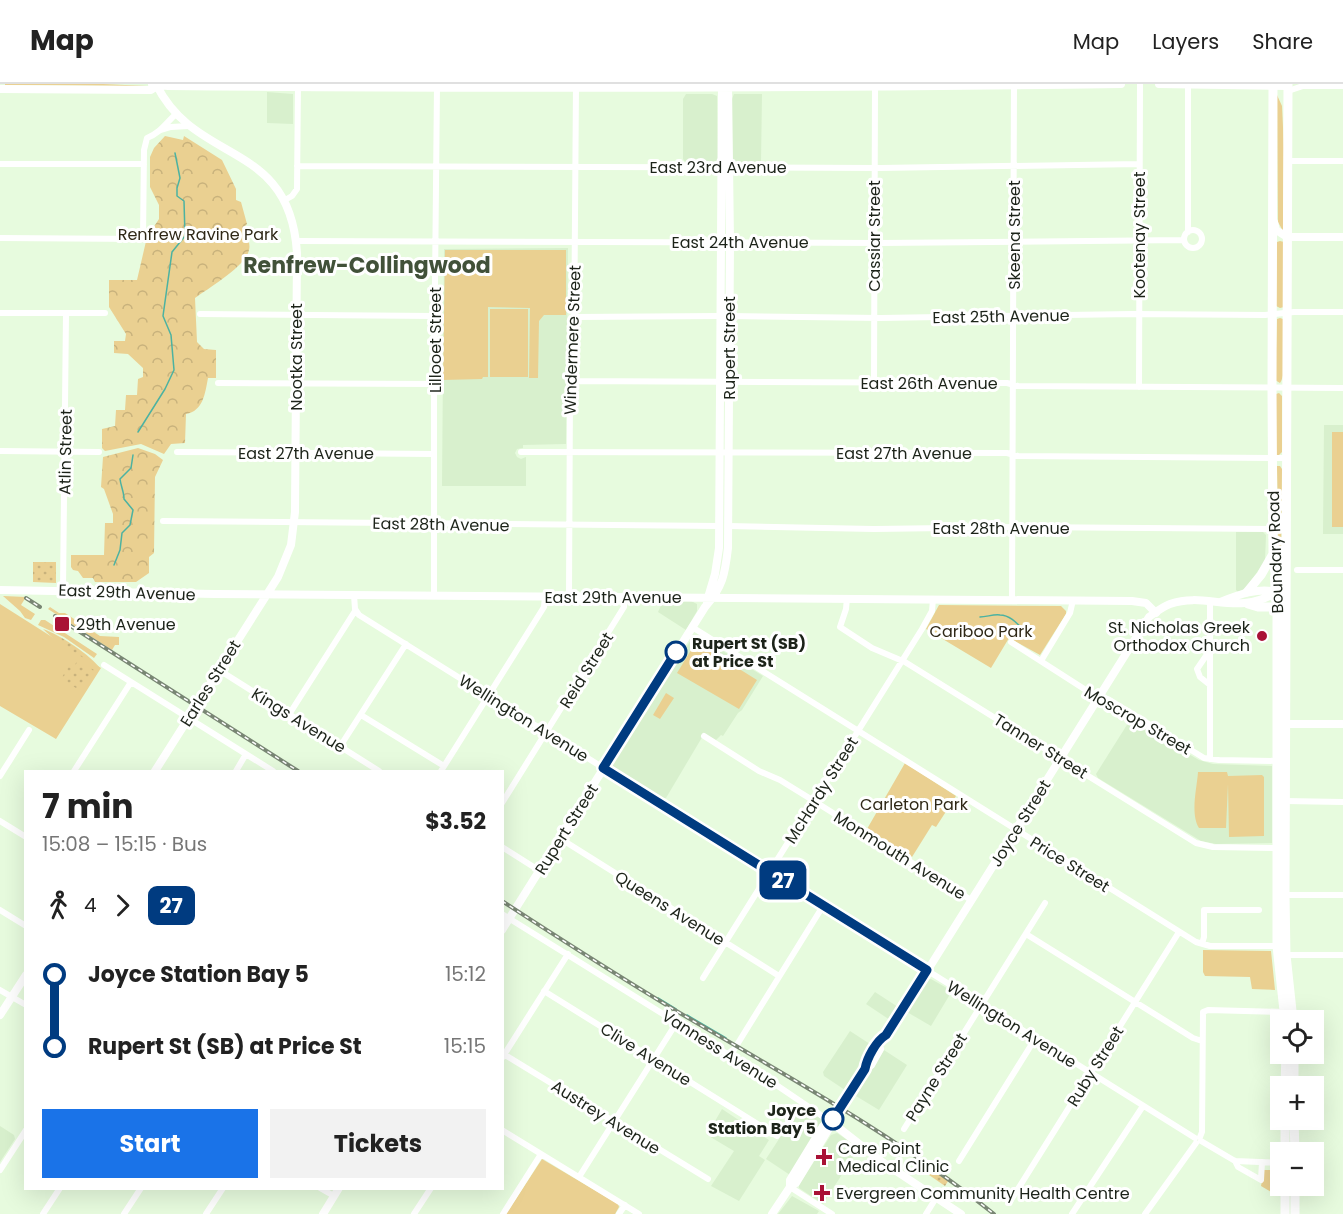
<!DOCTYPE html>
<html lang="en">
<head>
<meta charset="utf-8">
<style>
  :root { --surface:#fff; --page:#f2f2f2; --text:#222; --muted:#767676; --line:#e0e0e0; --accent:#1a73e8 }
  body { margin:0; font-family:Poppins,sans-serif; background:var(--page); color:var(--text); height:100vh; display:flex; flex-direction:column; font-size:22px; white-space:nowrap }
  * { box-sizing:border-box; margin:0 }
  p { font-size:20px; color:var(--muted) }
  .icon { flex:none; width:33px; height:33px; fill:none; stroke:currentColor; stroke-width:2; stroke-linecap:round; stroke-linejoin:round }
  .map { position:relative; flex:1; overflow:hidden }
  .sheet { position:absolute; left:24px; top:686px; width:480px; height:420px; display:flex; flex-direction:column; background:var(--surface); border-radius:0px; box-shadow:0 6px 24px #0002 }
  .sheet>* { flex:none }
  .badge { padding:0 12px; border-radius:9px; font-size:21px; line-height:39px }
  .controls { position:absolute; left:1270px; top:926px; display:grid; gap:12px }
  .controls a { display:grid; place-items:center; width:54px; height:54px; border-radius:0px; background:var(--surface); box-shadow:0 6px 24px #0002; font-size:30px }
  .map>.badge { position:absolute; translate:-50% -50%; box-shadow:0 0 0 3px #fff }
  .legs { display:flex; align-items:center; gap:9px; height:66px; padding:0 18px; font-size:20px }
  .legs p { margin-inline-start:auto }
  .overview { display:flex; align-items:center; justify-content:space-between; height:102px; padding:0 18px }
  h1 { font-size:33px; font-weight:700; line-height:45px }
  .primary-button { display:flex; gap:12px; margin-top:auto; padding:12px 18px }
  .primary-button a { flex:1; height:69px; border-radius:0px; background:var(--accent); color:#fff; font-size:24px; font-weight:700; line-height:69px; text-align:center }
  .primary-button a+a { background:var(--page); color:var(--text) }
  ul { padding:0 18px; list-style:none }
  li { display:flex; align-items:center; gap:21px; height:72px; font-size:22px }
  li i { display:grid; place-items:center; width:9px; height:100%; margin:0 8px; background:currentColor }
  li i::after { content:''; width:15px; height:15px; margin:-8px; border:4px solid; border-radius:50%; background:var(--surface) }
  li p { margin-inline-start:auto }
  li:first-child i { background:linear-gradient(#0000 50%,currentColor 0) }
  li:last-child i { background:linear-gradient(currentColor 50%,#0000 0) }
  header { display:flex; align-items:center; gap:36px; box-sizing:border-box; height:84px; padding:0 30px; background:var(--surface); border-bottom:2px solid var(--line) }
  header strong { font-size:28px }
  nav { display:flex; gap:33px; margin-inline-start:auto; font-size:21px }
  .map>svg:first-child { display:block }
  .built { fill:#d8f0cd }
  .green { fill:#ead091 }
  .forest { fill:url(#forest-crowns) }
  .garden { fill:url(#garden-dots) }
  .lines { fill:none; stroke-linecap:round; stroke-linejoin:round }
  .stream { stroke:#4cb2a1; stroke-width:1.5 }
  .minor { stroke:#fff; stroke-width:6 }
  .tertiary { stroke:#fff; stroke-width:8 }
  .secondary { stroke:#fff; stroke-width:8 }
  .primary { stroke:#fff; stroke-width:9 }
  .rail-casing { stroke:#798674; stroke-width:4 }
  .rail { stroke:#fff; stroke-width:1.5; stroke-dasharray:4.5; stroke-linecap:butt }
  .line-1-casing { stroke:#fff; stroke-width:14 }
  .line-1 { stroke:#003b80; stroke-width:9 }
  .poi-dot { fill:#a91236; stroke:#fff; stroke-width:2 }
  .stop-1-dot { fill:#fff; stroke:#003b80; stroke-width:3 }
  .labels { text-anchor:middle; stroke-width:6; stroke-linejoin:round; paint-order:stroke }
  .street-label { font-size:16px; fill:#1c2319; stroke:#fff }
  .park-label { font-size:16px; fill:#2f2817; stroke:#fff }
  .poi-label { font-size:16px; fill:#1c2319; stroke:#fff; text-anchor:start }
  .stop-label { font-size:16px; font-weight:bold; fill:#1c2319; stroke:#fff; text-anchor:start }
  .district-label { font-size:22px; font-weight:bold; fill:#415139; stroke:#fff }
</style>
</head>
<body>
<header>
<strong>Map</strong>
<nav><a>Map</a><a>Layers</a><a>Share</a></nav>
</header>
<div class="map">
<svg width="1343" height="1130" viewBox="0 0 1343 1130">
  <defs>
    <pattern id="forest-crowns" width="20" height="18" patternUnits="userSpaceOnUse" patternTransform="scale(1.5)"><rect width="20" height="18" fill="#ead091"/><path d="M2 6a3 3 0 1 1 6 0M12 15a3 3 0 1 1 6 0" fill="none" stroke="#c8b27c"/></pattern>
    <pattern id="garden-dots" width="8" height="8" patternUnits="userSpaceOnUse" patternTransform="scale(1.5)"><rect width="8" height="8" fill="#ead091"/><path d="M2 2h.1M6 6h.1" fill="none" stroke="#c8b27c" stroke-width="1.8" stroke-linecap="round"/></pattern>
  </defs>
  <rect width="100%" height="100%" fill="#e7fbde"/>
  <path class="built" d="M267,8L293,10V40L267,39Z
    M686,10H712L717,12L718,75L716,78L686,79L683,75V15Z
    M734,10H762L761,79H736L732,75V15Z
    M568,164L566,360L523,361V364L517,365L515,369L517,373L521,375L526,373V402H442L444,165Z
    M1324,341H1343V450H1323Z
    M1236,448H1263L1266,451L1265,477L1246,504L1238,508L1236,506Z
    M663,517H691L697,520V527L686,546L658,528Z
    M694,551H697L763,592L742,626L738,629L723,652L721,651L716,656L704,650L666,714H661L615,686L612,681Z
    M1130,636L1199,676L1213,680L1272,682V759L1216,760L1201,757L1098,694L1096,690Z
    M927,895H931L952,907L931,942L907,928Z
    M875,908L898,923L890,936L866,920Z
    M850,947L873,962L845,1006L824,992L823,988Z
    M884,966L907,981L879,1026L856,1012Z
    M799,1024H804L820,1034L822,1040L790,1091L766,1075Z
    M722,1025L769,1056L759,1072L765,1076L739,1117L711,1102L734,1067L707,1051Z
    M0,1042L14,1051L15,1055L0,1078Z
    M837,1049L859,1064L823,1120L799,1104V1101L831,1051Z
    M792,1112L819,1127L817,1130H778Z"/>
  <path class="green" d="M103,0L147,2L5,1V0Z
    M1277,11L1282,22L1284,64L1283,147L1278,138Z
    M1280,157L1284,158V223L1280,224L1276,222L1277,158Z
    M445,166H566V231H544L539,237L538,294H529L530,224L488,223V293H483L482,295L443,296Z
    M490,225H528V293H490Z
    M1280,234L1283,235C1283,250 1288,288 1280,299L1275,296L1277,235Z
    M1279,309L1282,312V368L1278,372L1276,371V310Z
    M1332,348H1343V443H1332Z
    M1277,382H1280L1282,385L1281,483L1279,494Z
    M3,512L26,513L21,521L35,530L31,536L25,534L20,527Z
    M0,520L101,584L56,655L0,622Z
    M939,521L1061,522L1066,527V530L1040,571L1009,554L991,584L926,545Z
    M50,523L59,529H65L100,552L119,553V561H115L112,566L48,525Z
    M41,536H45L97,570L94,574L64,553L38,541Z
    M696,558L757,596L739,625L677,589Z
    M666,609L674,614L660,635L653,631Z
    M905,679L956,712L936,743L932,741L912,773L867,745Z
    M1198,688H1227L1228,692L1262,691L1264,693V752L1229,753L1228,700L1226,744H1199C1190,730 1197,704 1198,688Z
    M1203,866L1271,867L1275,906L1252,905L1250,893L1205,892L1203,888Z
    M542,1075L618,1120L619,1123L615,1130H506Z
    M1264,1086H1278V1112L1261,1102Z"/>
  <path class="forest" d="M165,52L183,56L184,52L222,76L236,105V116L241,118L247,140L244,143C246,150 251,159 249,166C246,182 209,204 195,214L197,258L204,265L216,266V294H208C205,310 203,327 186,330L185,359L171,360L164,370L141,360L105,367L102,364V345L115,342L116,326H125L126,311H137L138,295L143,293V284L128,270L114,269V257H125L126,250L109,223V196H137L147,153L159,135V121L150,103V73L154,64Z
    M138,364L155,370L163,376L155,393L154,469L149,473V489L136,498H95L93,494H83L78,487L73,486L71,483V471H104L105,439H113V430L104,405L101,403L103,373Z"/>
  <path class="garden" d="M33,478H56V499L33,498Z
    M43,545C61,551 91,572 100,584L56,557Z
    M78,576L94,586L81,607L61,595L70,580L74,582Z
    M918,1072L950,1094L945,1102L913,1080Z"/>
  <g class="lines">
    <path class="stream" d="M138,348L165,305L174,286L171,251L163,232L172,168L185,152L184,117L177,112V104L180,94L175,69
      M114,481L120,466L122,449L130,441L133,426L124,415C124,408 121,403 120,395L131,384L133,371
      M980,533C987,533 993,530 1000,531C1014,531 1023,548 1033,554
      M658,914L676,925
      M687,931L726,954"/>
    <path class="minor" d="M1288,7L1303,2H1343
      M161,46L171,43L188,42
      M1287,77H1343
      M0,80H144
      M297,82L880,84L1139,80
      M285,116L292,112L297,105L298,1
      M1184 155a9 9 0 1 1 18 0a9 9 0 1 1-18 0Z
      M1188,148V0
      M0,154L143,155L144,66L147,54C160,49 166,39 176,30
      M296,157L880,159L1184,156
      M0,229H105
      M200,230L434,232
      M729,232L880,234L1133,230L1265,231L1294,228H1343
      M574,233L720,232
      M571,297L1007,299L1018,302L1343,304
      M218,299L434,300
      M874,299L875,4
      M1139,303L1140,0
      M0,367L99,368
      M177,368L434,370
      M521,368L1007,369L1018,372L1286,374
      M163,437L719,442
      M728,442L874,445L1020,443L1274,445
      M1297,486H1343
      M63,506L66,229
      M354,511L355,525L359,531L1195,1054
      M434,511V300L437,1
      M569,512L570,304L574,266L576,0
      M847,514L846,525L840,543L872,564L905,578L1196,759L1213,763L1277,764
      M1012,516L1014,0
      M1210,518V675
      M692,543L1196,858L1210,862H1277
      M1011,558L1092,610L1108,615L1204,674L1219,676L1278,677
      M1210,566L1197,585L1200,593L1210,601
      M1041,577L1070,529L1073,516
      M104,581L273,687
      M219,586L379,687
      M290,629L355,527
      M361,631L444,682
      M704,652L759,687L780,696L814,717L971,816
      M341,661L406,560
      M74,687L131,598
      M236,687L246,670
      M441,687L544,523L545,512
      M0,692L29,646
      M1285,717L1343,718
      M502,719L624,523L625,513
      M0,737L26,753
      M561,755L779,892
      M502,763L540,787
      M1285,811H1343
      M0,826L26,842
      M502,830L766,994L831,1038
      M1026,850L1193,954L1202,957
      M1202,860L1204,853V826H1259
      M1286,871H1343
      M703,894L922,545L932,527L933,515
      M0,906L26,921
      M544,907L777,1052
      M505,971L708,1095
      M730,972L823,822
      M502,974L568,870
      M904,1045L1045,819
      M502,1046L639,1130
      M1200,1053L1202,1048L1203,928L1208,926L1285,928
      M1201,1057L1235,1077L1281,1079
      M959,1077L1035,955
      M1235,1077L1238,1083L1261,1096L1262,1078
      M0,1086L26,1046
      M579,1093L677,938
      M790,1103L832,1130
      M320,1104L334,1112
      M1011,1116L1179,848
      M43,1130L60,1104
      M124,1130L141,1104
      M206,1130L223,1104
      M414,1130L431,1104
      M503,1130L541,1070
      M619,1130L625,1121
      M926,1130L936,1114
      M1072,1130L1143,1022
      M1145,1130L1196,1059"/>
    <path class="tertiary" d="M152,0L168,2C485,5 803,4 1121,0
      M1159,0L1288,2
      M0,5L151,6L157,2
      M1274,138L1276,146L1287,153H1343
      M0,506L215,510L1132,517L1146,519L1156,529
      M707,517L715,490L719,464L722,0
      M1282,640H1343
      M155,687L278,493L291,461L295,428L297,169C290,55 196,82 156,0
      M502,846L705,523C723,503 725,490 728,464L730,158L728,1
      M0,931L26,891
      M831,1038L881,1077L961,1130
      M323,1130L339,1104"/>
    <path class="secondary" d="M1220,518C1238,511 1258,503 1277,508
      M865,985L871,981L880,965
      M790,1103V1096L823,1042L831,1038
      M772,1130L790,1103L796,1099L865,985L868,976L924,892L1149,533C1156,528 1162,523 1170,520C1207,507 1236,533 1277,508"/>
    <path class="primary" d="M1273,0L1272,304L1273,470L1277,508V862L1285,936
      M1288,0L1285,811L1286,871L1293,936
      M1247,508L1261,491L1273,470
      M1248,520L1258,523H1277
      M1294,969V1002
      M1285,1002L1286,969
      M1294,1035L1295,1068
      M1285,1068V1035
      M1295,1101V1130
      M1285,1130V1101"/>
    <defs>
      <path id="rail" d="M26,514L40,523
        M55,532L298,687
        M502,817C557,853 612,888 668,922C779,988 893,1049 994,1130"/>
    </defs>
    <use href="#rail" class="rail-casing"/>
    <use href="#rail" class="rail"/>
  </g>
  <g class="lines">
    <defs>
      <path id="line-1" d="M676,568L603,684L927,886L886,951C876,957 867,974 865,985L833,1035"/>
    </defs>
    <use href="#line-1" class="line-1-casing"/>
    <use href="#line-1" class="line-1"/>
  </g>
  <g class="poi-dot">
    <rect x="54" y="532" width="16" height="16" rx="3"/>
    <circle cx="1262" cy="552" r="6"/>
    <path d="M821 1064h6v6h6v6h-6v6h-6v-6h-6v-6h6z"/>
    <path d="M819 1100h6v6h6v6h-6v6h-6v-6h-6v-6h6z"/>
  </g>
  <g class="stop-1-dot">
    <circle cx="676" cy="568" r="10"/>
    <circle cx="833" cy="1035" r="10"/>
  </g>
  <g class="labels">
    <g class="street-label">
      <text x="718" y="89">East 23rd Avenue</text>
      <text transform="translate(1014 151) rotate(-90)" y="6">Skeena Street</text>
      <text transform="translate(1139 151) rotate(-90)" y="6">Kootenay Street</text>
      <text transform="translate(874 152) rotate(-90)" y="6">Cassiar Street</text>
      <text x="740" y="164">East 24th Avenue</text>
      <text transform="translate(1001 232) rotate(-1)" y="6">East 25th Avenue</text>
      <text transform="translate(435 256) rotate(-90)" y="6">Lillooet Street</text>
      <text transform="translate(572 256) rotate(-88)" y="6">Windermere Street</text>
      <text transform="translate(729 264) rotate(-90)" y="6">Rupert Street</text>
      <text transform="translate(296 273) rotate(-90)" y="6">Nootka Street</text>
      <text x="929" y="305">East 26th Avenue</text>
      <text transform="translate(65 368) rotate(-89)" y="6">Atlin Street</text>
      <text x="306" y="375">East 27th Avenue</text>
      <text x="904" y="375">East 27th Avenue</text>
      <text transform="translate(441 440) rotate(1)" y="6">East 28th Avenue</text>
      <text x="1001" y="450">East 28th Avenue</text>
      <text transform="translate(1275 468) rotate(-92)" y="6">Boundary Road</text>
      <text transform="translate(127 508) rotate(2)" y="6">East 29th Avenue</text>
      <text x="613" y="519">East 29th Avenue</text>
      <text transform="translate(586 586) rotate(-58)" y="6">Reid Street</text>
      <text transform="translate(210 599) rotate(-58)" y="6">Earles Street</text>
      <text transform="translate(524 634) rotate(32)" y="6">Wellington Avenue</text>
      <text transform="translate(299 636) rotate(32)" y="6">Kings Avenue</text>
      <text transform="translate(1138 636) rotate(30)" y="6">Moscrop Street</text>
      <text transform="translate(1041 662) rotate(32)" y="6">Tanner Street</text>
      <text transform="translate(821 706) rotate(-58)" y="6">McHardy Street</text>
      <text transform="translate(1020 739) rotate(-58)" y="6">Joyce Street</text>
      <text transform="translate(566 745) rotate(-58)" y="6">Rupert Street</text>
      <text transform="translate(900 771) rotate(32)" y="6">Monmouth Avenue</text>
      <text transform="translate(1070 780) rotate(32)" y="6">Price Street</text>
      <text transform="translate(670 824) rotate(32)" y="6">Queens Avenue</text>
      <text transform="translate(1012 940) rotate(32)" y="6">Wellington Avenue</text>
      <text transform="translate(720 965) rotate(32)" y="6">Vanness Avenue</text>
      <text transform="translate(646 970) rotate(32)" y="6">Clive Avenue</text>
      <text transform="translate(1095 982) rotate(-58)" y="6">Ruby Street</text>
      <text transform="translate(936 993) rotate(-58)" y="6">Payne Street</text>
      <text transform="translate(606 1033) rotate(32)" y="6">Austrey Avenue</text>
    </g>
    <g class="park-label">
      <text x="198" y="156">Renfrew Ravine Park</text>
      <text x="981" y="553">Cariboo Park</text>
      <text x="914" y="726">Carleton Park</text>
    </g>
    <g class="poi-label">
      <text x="76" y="546">29th Avenue</text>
      <text x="1250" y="549" text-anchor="end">St. Nicholas Greek<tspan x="1250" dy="18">Orthodox Church</tspan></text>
      <text x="838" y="1070">Care Point<tspan x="838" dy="18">Medical Clinic</tspan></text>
      <text x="836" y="1115">Evergreen Community Health Centre</text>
    </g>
    <g class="stop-label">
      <text x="692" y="565">Rupert St (SB)<tspan x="692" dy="18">at Price St</tspan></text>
      <text x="816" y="1032" text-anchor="end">Joyce<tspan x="816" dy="18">Station Bay 5</tspan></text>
    </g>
    <g class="district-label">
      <text x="367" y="189">Renfrew-Collingwood</text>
    </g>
  </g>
</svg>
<div class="controls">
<a><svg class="icon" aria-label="locate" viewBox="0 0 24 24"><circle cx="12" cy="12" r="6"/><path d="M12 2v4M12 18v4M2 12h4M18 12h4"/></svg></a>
<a>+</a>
<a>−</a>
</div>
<b class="badge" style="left:783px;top:796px;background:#003b80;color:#fff">27</b>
<section class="sheet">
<div class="overview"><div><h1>7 min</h1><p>15:08 – 15:15 · Bus</p></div><b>$3.52</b></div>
<div class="legs"><svg class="icon" aria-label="walk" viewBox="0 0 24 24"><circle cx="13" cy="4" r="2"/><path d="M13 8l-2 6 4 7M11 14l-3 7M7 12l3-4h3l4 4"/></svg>4<svg class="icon" aria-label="forward" viewBox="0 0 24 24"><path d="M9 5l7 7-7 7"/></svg><b class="badge" style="background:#003b80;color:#fff">27</b></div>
<ul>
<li><i style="color:#003b80"></i><b>Joyce Station Bay 5</b><p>15:12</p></li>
<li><i style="color:#003b80"></i><b>Rupert St (SB) at Price St</b><p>15:15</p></li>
</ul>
<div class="primary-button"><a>Start</a><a>Tickets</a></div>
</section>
</div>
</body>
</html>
